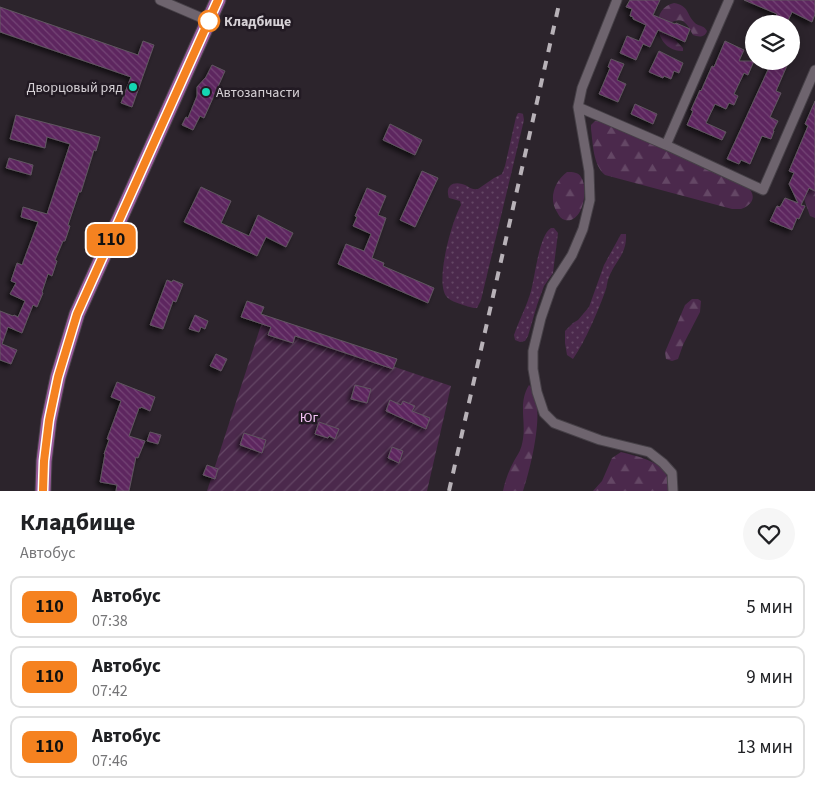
<!DOCTYPE html>
<html lang="ru">
<head>
<meta charset="utf-8">
<style>
  :root { --surface:#fff; --page:#f6f6f6; --text:#202124; --muted:#757577; --line:#e0e0e0 }
  body { margin:0; font-family:"Source Sans 3",sans-serif; background:var(--page); color:var(--text); height:100vh; display:flex; flex-direction:column; font-size:19px; white-space:nowrap }
  * { box-sizing:border-box; margin:0 }
  p { font-size:16px; color:var(--muted) }
  .icon { flex:none; width:28px; height:28px; fill:none; stroke:currentColor; stroke-width:2; stroke-linecap:round; stroke-linejoin:round }
  .map { position:relative; height:491px; overflow:hidden }
  .side { display:flex; flex-direction:column; background:var(--surface); flex:1 }
  .side>* { flex:none }
  .badge { padding:0 10px; border-radius:8px; font-size:18px; line-height:32px }
  .fabs { position:absolute; left:745px; top:15px; display:grid; gap:10px }
  .fabs a { display:grid; place-items:center; width:55px; height:55px; border-radius:50%; background:var(--surface); box-shadow:0 2px 12px #0003; font-size:25px }
  .map>.badge { position:absolute; translate:-50% -50%; box-shadow:0 0 0 2px #fff }
  .round { display:grid; place-items:center; flex:none; width:52px; height:52px; border-radius:26px; background:var(--page) }
  .summary { display:flex; align-items:center; justify-content:space-between; height:85px; padding:0 20px }
  h1 { font-size:24px; font-weight:700; line-height:38px }
  ul { padding:0; list-style:none }
  li { display:flex; align-items:center; gap:15px; height:62px; margin:0 10px 8px; padding:0 10px; border:2px solid var(--line); border-radius:10px }
  li div { flex:1 }
  li b { display:block; font-size:19px }
  li em { font-style:normal }
  li .badge { min-width:55px; font-weight:700; text-align:center }
  .map>svg:first-child { display:block }
  .grass { fill:url(#grass-dots) }
  .forest { fill:url(#forest-firs) }
  .garden { fill:url(#garden-furrows) }
  .building { fill:url(#building-back-hatch); stroke:#605660; filter:url(#shadow) }
  .lines { fill:none; stroke-linecap:round; stroke-linejoin:round }
  .minor-casing { stroke:#464047; stroke-width:11 }
  .primary-casing { stroke:#464047; stroke-width:17 }
  .minor { stroke:#6e646e; stroke-width:9 }
  .primary { stroke:#9a5c9d; stroke-width:15 }
  .rail { stroke:#b8b2b8; stroke-width:4; stroke-dasharray:9 9; stroke-linecap:butt }
  .line-casing { stroke:#fff; stroke-width:11 }
  .line { stroke:#f58220; stroke-width:8 }
  .stop-dot { fill:#fff; stroke:#f58220; stroke-width:2.5 }
  .poi-dot { fill:#14d5b3; stroke:#221a23; stroke-width:2 }
  .labels { text-anchor:middle; stroke-width:5; stroke-linejoin:round; paint-order:stroke }
  .stop-label { font-size:14px; font-weight:bold; fill:#d6d1d6; stroke:#221a23; text-anchor:start }
  .poi-label { font-size:14px; fill:#d6d1d6; stroke:#221a23; text-anchor:end }
  .park-label { font-size:14px; fill:#f6c5f7; stroke:#221a23 }
</style>
</head>
<body>
<div class="map">
<svg width="815" height="491" viewBox="0 0 815 491">
  <defs>
    <pattern id="grass-dots" width="8" height="8" patternUnits="userSpaceOnUse" patternTransform="scale(1.25)"><rect width="8" height="8" fill="#4b294c"/><path d="M2 2h.1M6 6h.1" fill="none" stroke="#644765" stroke-width="1.8" stroke-linecap="round"/></pattern>
    <pattern id="forest-firs" width="22" height="20" patternUnits="userSpaceOnUse" patternTransform="scale(1.25)"><rect width="22" height="20" fill="#4b294c"/><path d="M5 1l3.5 6h-7zM16 11l3.5 6h-7z" fill="#644765"/></pattern>
    <pattern id="garden-furrows" width="10" height="10" patternUnits="userSpaceOnUse" patternTransform="scale(1.25)"><rect width="10" height="10" fill="#4b294c"/><path d="M-1 1l2-2M0 10L10 0M9 11l2-2" fill="none" stroke="#644765"/></pattern>
    <pattern id="building-back-hatch" width="6" height="6" patternUnits="userSpaceOnUse" patternTransform="scale(1.25)"><rect width="6" height="6" fill="#5d265f"/><path d="M-1 5l2 2M0 0l6 6M5-1l2 2" fill="none" stroke="#744475"/></pattern>
    <filter id="shadow"><feDropShadow dx="-3" dy="3" stdDeviation="2.5" flood-color="#0009"/></filter>
  </defs>
  <rect width="100%" height="100%" fill="#2c242c"/>
  <path class="grass" d="M518,113H520L523,114L524,120L481,300L477,308H474C467,306 450,302 446,296C435,280 452,221 461,205L460,201L449,198C445,187 452,181 462,184C470,186 469,190 478,189L494,178L502,174L505,166L516,117Z
    M551,228H554L558,233L553,273L544,286L537,305L528,336L525,341L520,342L515,340L514,335C519,320 527,306 531,291C535,277 539,235 551,228Z
    M621,234H626C627,254 616,260 609,277C607,281 607,287 605,292C597,313 586,340 573,359L567,355L565,343V331L573,323L578,320L589,307L604,265Z"/>
  <path class="forest" d="M674,3C689,6 686,13 694,22C698,27 703,24 707,31C705,38 698,37 693,35C688,26 684,15 670,23L669,33L683,48V51C656,53 647,9 674,3Z
    M595,121H606L746,186C757,194 754,205 741,209C738,209 735,209 732,209L605,175C593,165 593,144 591,129V125Z
    M567,172C573,172 578,172 581,177C589,188 583,224 565,220C561,219 559,216 557,212C548,198 555,181 567,172Z
    M815,172V218L810,216L803,196Z
    M692,299H698L701,301L700,312L683,345L678,359L672,361L666,359L665,352L685,305Z
    M529,385C548,402 530,470 523,491H503C505,481 509,470 514,461C519,452 521,451 523,439C526,420 518,403 529,385Z
    M621,452C642,458 672,462 669,491H593L602,481L612,458Z"/>
  <path class="garden" d="M262,322L451,386L427,491H207Z"/>
  <path class="building" d="M630,0H660L653,15L675,24L676,23L690,29L685,42L658,30L650,47L643,44L636,60L620,53L627,36L639,41L646,25L633,19V17L630,16L632,9L626,7Z
    M744,0H815V14L812,22L792,12L787,23L775,18L777,14Z
    M0,7L138,55L143,41L154,45L132,107L121,103L131,77L0,32Z
    M725,41L744,50L739,61H754L748,75L744,73L734,94L738,96L734,105L729,103L726,109L715,104L706,123L726,132L722,140L687,125L693,111L691,110L700,90L701,91L712,66L714,67Z
    M659,51L683,63L679,73L674,71L671,79L664,76L663,78L649,72Z
    M611,59L624,64L617,80L626,84L618,102L599,94L610,68L608,67Z
    M772,61H789L776,91L781,93L770,117L778,121L773,131H774L771,139L762,136L750,164L741,160L739,164L727,159Z
    M212,65L225,71L204,118L200,116L193,130L182,125L186,117L188,118L197,96V87L206,77Z
    M815,101V191L809,188L801,205L805,206L799,219L797,218L792,230L770,221L777,206L780,207L785,198L798,203L789,184L794,173L789,171L808,126L805,124Z
    M635,104L657,114L653,124L631,114Z
    M16,115L100,137L96,151L94,150L81,192H79L68,225L70,226L65,241H63L55,260L57,261L52,276L48,274L42,292L43,293L37,307L33,305L22,333L8,327L2,344L17,350L11,364L0,360V311L13,316L14,315L18,317L25,301L10,294L16,283L11,281L17,263L22,265L38,222L21,217L23,207L47,214L70,144L47,137L45,148L10,139Z
    M390,124L422,140L415,155L383,140Z
    M9,158L33,165L31,175L6,168Z
    M422,171L438,178L415,227L400,220Z
    M201,187L231,201L221,223L249,236L258,215L293,233L286,247L266,237L257,256L184,222Z
    M367,188L386,196L378,215L386,218L372,258L384,263L383,266L434,288L428,303L338,264L346,244L364,251L371,234L353,226L357,217L355,216Z
    M167,280L172,282L173,280L183,284L176,302L173,301L163,329L150,325Z
    M247,301L264,307L261,314L397,359L393,369L295,336L293,343L268,335L271,327L241,317Z
    M195,315L208,321L205,329L201,327L199,332L189,329Z
    M216,354L227,359L221,371L210,366Z
    M117,382L155,397L150,411L141,407V408H139L129,436L145,441L138,458L136,457L129,491H116L117,485L100,482L105,454H104L109,440L107,439L121,401L111,397Z
    M355,385L371,389L367,403L351,399Z
    M390,400L401,405L403,401L415,406L412,411L430,418L426,429L386,411Z
    M319,422L339,429L335,439L329,436L328,438L315,434Z
    M150,432L161,435L158,444L147,441Z
    M244,433L266,440L262,453L240,445Z
    M392,447L403,451L399,463L388,458Z
    M207,465L218,469L215,479L203,475Z"/>
  <g class="lines">
    <defs>
      <path id="minor" d="M160,0L209,21
        M617,0L582,88L578,107L589,171L590,200L583,229L572,255L552,286L541,318L533,351V369L537,392L544,413L554,423L600,440L649,452L663,463L672,473L673,491
        M578,107L666,145L763,190L815,70
        M666,145L729,0"/>
      <path id="primary" d="M43,491L44,461L49,420L58,377L77,314L218,0"/>
    </defs>
    <use href="#minor" class="minor-casing"/>
    <use href="#primary" class="primary-casing"/>
    <use href="#minor" class="minor"/>
    <use href="#primary" class="primary"/>
    <path class="rail" d="M449,491L560,0"/>
  </g>
  <g class="lines">
    <defs>
      <path id="line" d="M43,491L44,461L49,420L58,377L77,314L218,0"/>
    </defs>
    <use href="#line" class="line-casing"/>
    <use href="#line" class="line"/>
  </g>
  <circle class="stop-dot" cx="209" cy="21" r="10"/>
  <g class="poi-dot">
    <circle cx="133" cy="87" r="5"/>
    <circle cx="206" cy="92" r="5"/>
  </g>
  <g class="labels">
    <g class="stop-label">
      <text x="224" y="26">Кладбище</text>
    </g>
    <g class="poi-label">
      <text x="123" y="92">Дворцовый ряд</text>
      <text x="216" y="97" text-anchor="start">Автозапчасти</text>
    </g>
    <g class="park-label">
      <text x="309" y="422">Юг</text>
    </g>
  </g>
</svg>
<div class="fabs">
<a><svg class="icon" aria-label="layers" viewBox="0 0 24 24"><path d="M12 4l9 5-9 5-9-5zM3 14l9 5 9-5"/></svg></a>
</div>
<b class="badge" style="left:111px;top:240px;background:#f58220;color:#111">110</b>
</div>
<section class="side">
<div class="summary"><div><h1>Кладбище</h1><p>Автобус</p></div><a class="round"><svg class="icon" aria-label="heart" viewBox="0 0 24 24"><path d="M12 20l-8-8c-3-5 5-10 8-4 3-6 11-1 8 4z"/></svg></a></div>
<ul>
<li><span class="badge" style="background:#f58220;color:#111">110</span><div><b>Автобус</b><p>07:38</p></div><em>5 мин</em></li>
<li><span class="badge" style="background:#f58220;color:#111">110</span><div><b>Автобус</b><p>07:42</p></div><em>9 мин</em></li>
<li><span class="badge" style="background:#f58220;color:#111">110</span><div><b>Автобус</b><p>07:46</p></div><em>13 мин</em></li>
</ul>
</section>
</body>
</html>
